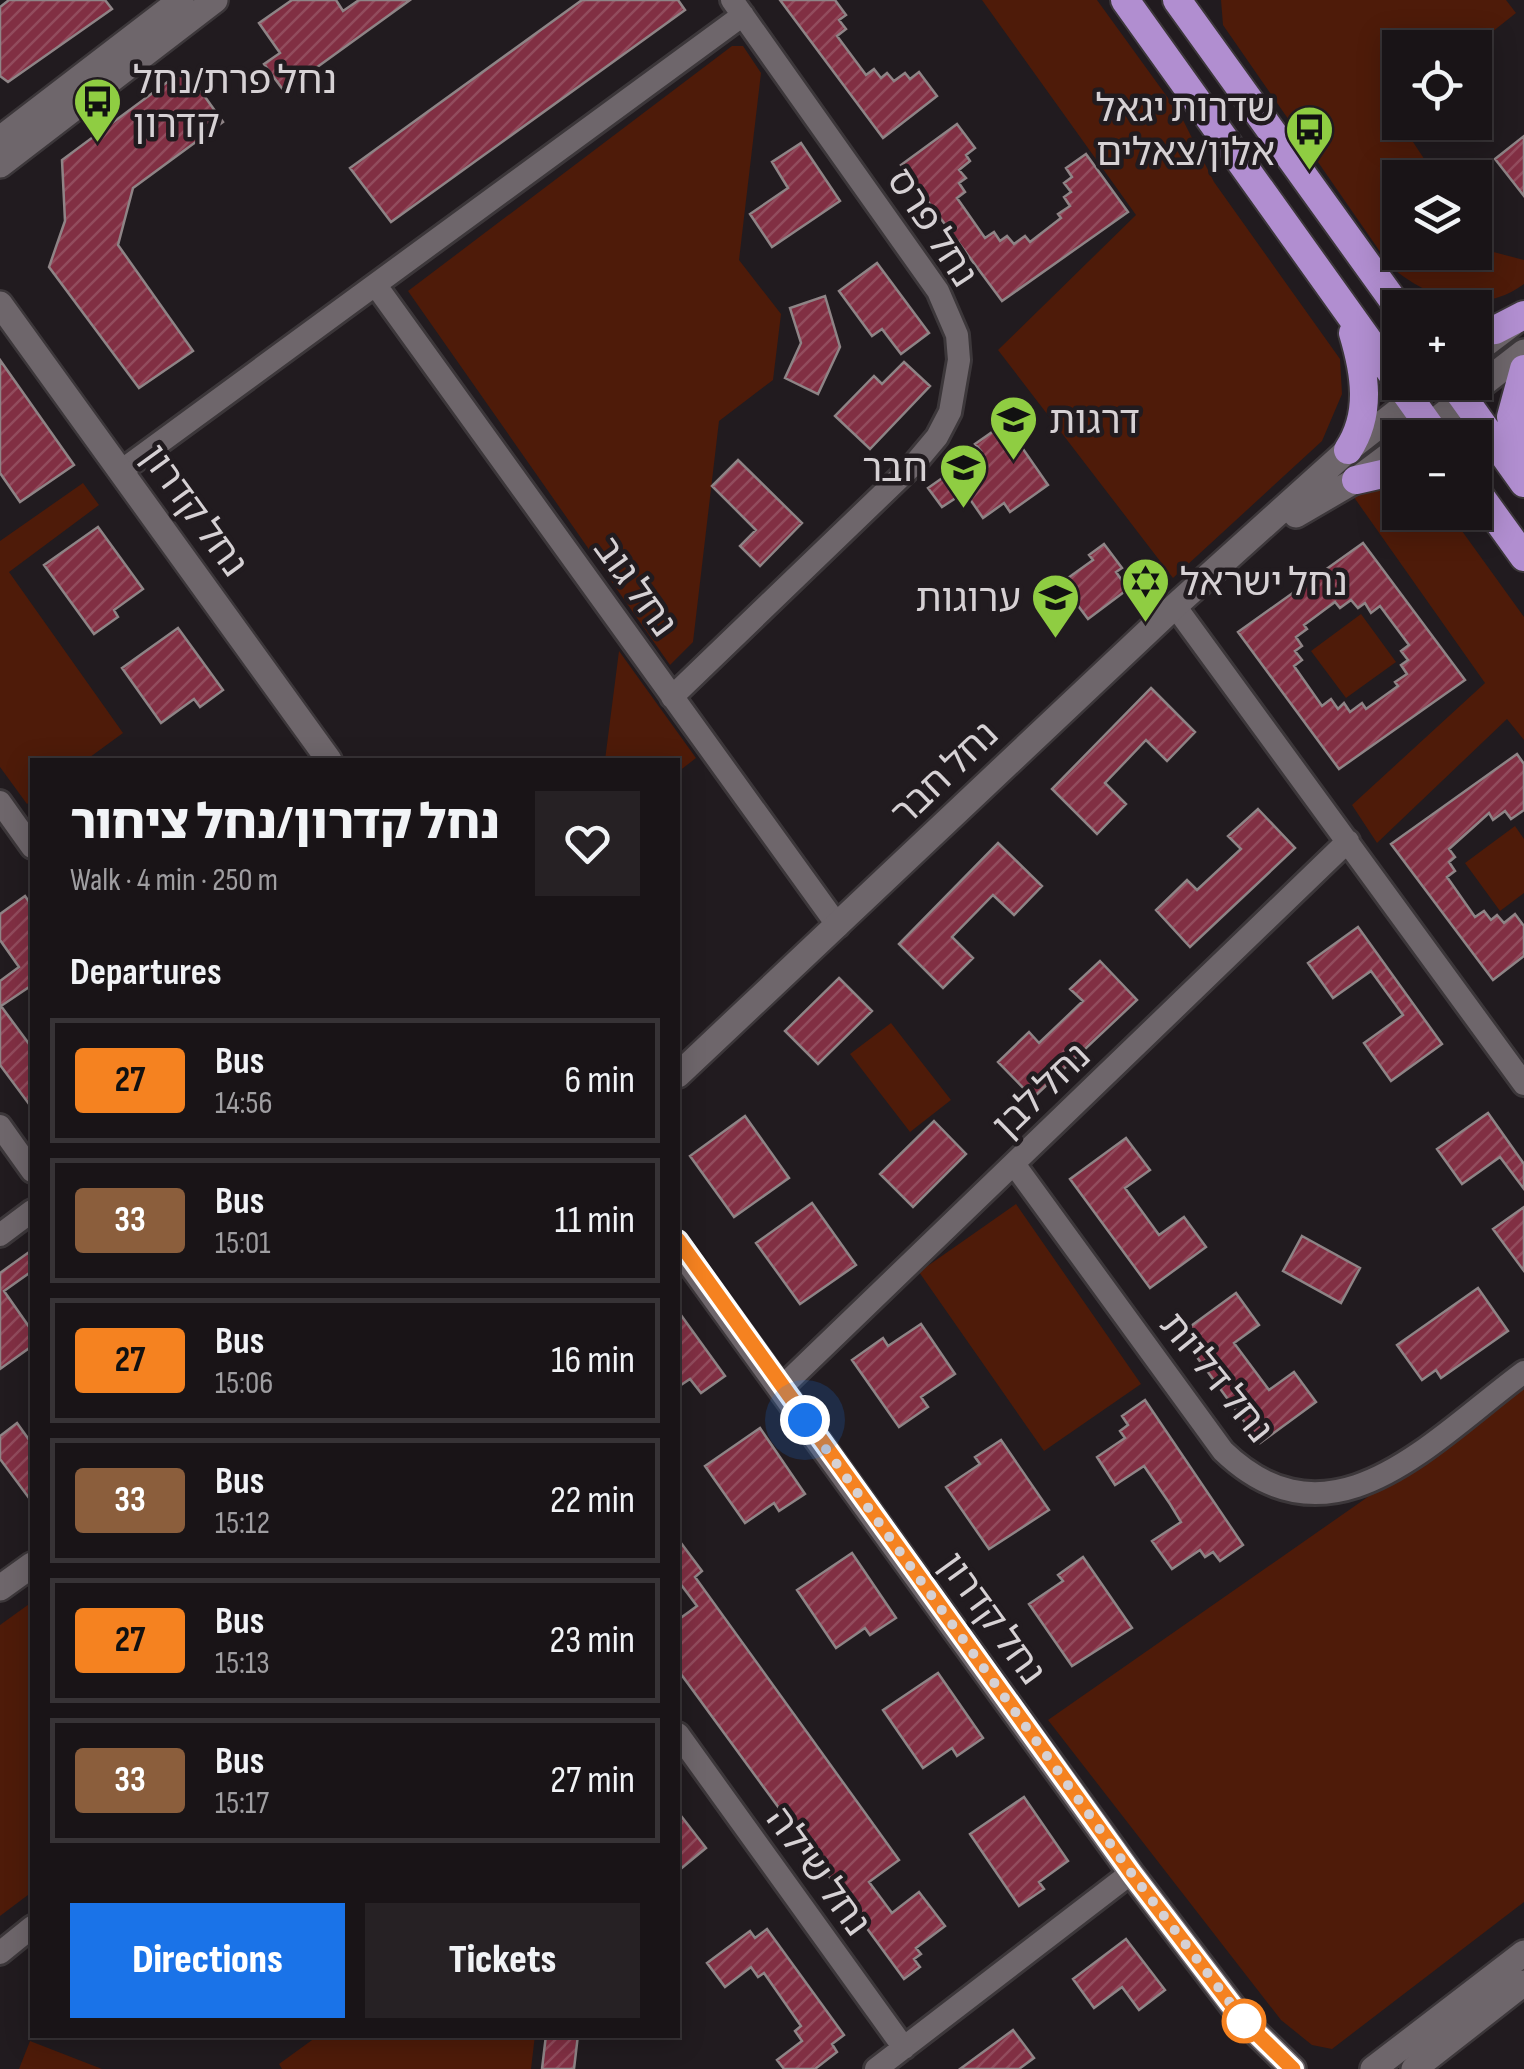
<!DOCTYPE html>
<html lang="en">
<head>
<meta charset="utf-8">
<style>
  :root { --surface:#191417; --page:#262124; --text:#f1f3f6; --muted:#9f9ea1; --line:#373336; --accent:#1a73e8 }
  body { margin:0; font-family:"Sofia Sans Condensed","Noto Sans Hebrew",sans-serif; background:var(--page); color:var(--text); height:100vh; display:flex; flex-direction:column; font-size:38px; white-space:nowrap }
  * { box-sizing:border-box; margin:0 }
  p { font-size:32px; color:var(--muted) }
  .icon { flex:none; width:55px; height:55px; fill:none; stroke:currentColor; stroke-width:2; stroke-linecap:round; stroke-linejoin:round }
  .map { position:relative; flex:1; overflow:hidden }
  .panel { position:absolute; left:30px; top:758px; width:650px; height:1280px; display:flex; flex-direction:column; background:var(--surface); border-radius:0px; box-shadow:0 5px 25px #0003,0 0 0 2px var(--line) }
  .panel>* { flex:none }
  .badge { padding:0 20px; border-radius:8px; font-size:35px; line-height:65px }
  .fabs { position:absolute; left:1382px; top:30px; display:grid; gap:20px }
  .fabs a { display:grid; place-items:center; width:110px; height:110px; border-radius:0px; background:var(--surface); box-shadow:0 5px 25px #0003,0 0 0 2px var(--line); font-size:50px }
  .you { position:absolute; width:50px; height:50px; margin:-25px; border:8px solid #fff; border-radius:50%; background:#1a73e8; box-shadow:0 0 0 15px #1a73e833 }
  .map>.badge { position:absolute; translate:-50% -50%; box-shadow:0 0 0 5px #fff }
  h2 { padding:0 40px; font-size:38px; line-height:90px }
  .round { display:grid; place-items:center; flex:none; width:105px; height:105px; border-radius:0px; background:var(--page) }
  .summary { display:flex; align-items:center; justify-content:space-between; height:170px; padding:0 40px }
  h1 { font-size:48px; font-weight:800; line-height:75px }
  .cta { display:flex; gap:20px; margin-top:auto; padding:20px 40px }
  .cta a { flex:1; height:115px; border-radius:0px; background:var(--accent); color:#fff; font-size:40px; font-weight:800; line-height:115px; text-align:center }
  .cta a+a { background:var(--page); color:var(--text) }
  ul { padding:0; list-style:none }
  li { display:flex; align-items:center; gap:30px; height:125px; margin:0 20px 15px; padding:0 20px; border:5px solid var(--line); border-radius:0px }
  li div { flex:1 }
  li b { display:block; font-size:38px }
  li em { font-style:normal }
  li .badge { min-width:110px; font-weight:700; text-align:center }
  .map>svg:first-child { display:block }
  .green { fill:#4e1b09 }
  .building { fill:url(#building-hatch); stroke:#8e8486; stroke-width:2.5; fill-rule:evenodd }
  .lines { fill:none; stroke-linecap:round; stroke-linejoin:round }
  .minor-casing { stroke:#3c373a; stroke-width:28 }
  .tertiary-casing { stroke:#3c373a; stroke-width:30 }
  .trunk-casing { stroke:#3c373a; stroke-width:32 }
  .minor { stroke:#6e666b; stroke-width:22 }
  .tertiary { stroke:#6e666b; stroke-width:25 }
  .trunk { stroke:#b18ed0; stroke-width:28 }
  .line-casing { stroke:#fff; stroke-width:22 }
  .line { stroke:#f58220; stroke-width:15 }
  .walk { stroke:#d6d1d4; stroke-width:10; stroke-dasharray:0 18 }
  .stop-dot { fill:#fff; stroke:#f58220; stroke-width:5 }
  .labels { text-anchor:middle; stroke-width:9; stroke-linejoin:round; paint-order:stroke }
  .poi-label { font-size:38px; fill:#d6d1d4; stroke:#211b1f; text-anchor:start }
  .street-label { font-size:38px; fill:#d6d1d4; stroke:#211b1f }
</style>
</head>
<body>
<div class="map">
<svg width="1524" height="2069" viewBox="0 0 1524 2069">
  <defs>
    <pattern id="building-hatch" width="6" height="6" patternUnits="userSpaceOnUse" patternTransform="scale(2.5)"><rect width="6" height="6" fill="#812f43"/><path d="M-1 1l2-2M0 6l6-6M5 7l2-2" fill="none" stroke="#924c5d"/></pattern>
  </defs>
  <rect width="100%" height="100%" fill="#211b1f"/>
  <path class="green" d="M982,0H1097L1181,116L1214,182L1340,359L1342,394L1322,441L1173,578L998,350L1136,215Z
    M1221,0H1506L1516,13L1473,47L1400,48V107L1394,113L1436,177L1400,178V252H1475V238L1482,249L1524,260V284C1479,317 1429,299 1390,266L1223,25Z
    M732,46H743L761,73L739,260L781,314L773,380L719,421L693,642L670,665L408,291Z
    M1400,482V512L1449,513L1524,617V740L1507,719L1377,843L1352,805L1485,683L1351,493Z
    M83,483L99,505L9,572L123,733L86,760H32V800L27,804L0,767V541Z
    M1361,614L1396,662L1346,698L1311,651Z
    M619,651L696,758L678,772V760H605Z
    M1515,826L1524,839V893L1500,911L1465,863Z
    M891,1023L951,1100L910,1132L850,1054Z
    M1016,1204L1141,1384L1044,1451L919,1272Z
    M1524,1388V1902L1332,2049L1312,2045L1281,2020L1048,1720Z
    M32,1602V1892L0,1916V1625Z
    M319,2035H535L531,2069H282L279,2064Z
    M30,2041L102,2069H19Z"/>
  <path class="building" d="M9,0H105L112,9L8,82L0,76V7Z
    M292,0H336L343,11L359,0H410L284,91L264,64L280,53L259,23Z
    M582,0H678L685,10L391,222L350,168Z
    M780,0H835L846,15L839,20L846,29L837,36L866,75L874,69L881,78L887,73L894,81L905,73L910,79L919,72L937,96L883,138Z
    M185,69L223,122L133,188L118,245L193,351L139,388L49,267L65,221L62,160Z
    M957,124L975,148L966,155L970,161L959,170L966,178L959,183L965,192L957,198L985,238L994,232L1000,241L1007,236L1014,244L1025,236L1030,242L1061,218L1058,214L1070,206L1064,197L1071,192L1064,183L1072,177L1066,168L1086,154L1128,212L1002,301L901,165Z
    M1524,136V196L1495,159Z
    M801,143L840,201L772,247L750,214L788,188L772,162Z
    M877,263L929,333L901,354L882,329L872,336L839,291Z
    M825,296L840,347L818,394L785,378L801,343L790,308Z
    M0,360L74,465L20,502L0,473Z
    M904,362L930,386L870,449L835,416L874,376L882,384Z
    M1005,423L1048,485L1010,512L1004,503L983,518L965,492L942,507L928,488L981,451L975,444Z
    M738,460L802,523L760,566L740,546L756,530L712,486Z
    M98,527L143,589L114,610L118,617L94,634L44,565Z
    M1363,543L1465,680L1339,769L1238,632ZM1351,600L1358,608L1365,603L1371,613L1380,606L1409,645L1401,651L1408,660L1401,665L1407,674L1395,682L1398,686L1366,709L1362,703L1350,712L1344,703L1338,709L1331,699L1322,706L1294,666L1302,660L1295,651L1302,646L1296,637L1307,629L1304,625L1335,602L1340,608Z
    M1104,544L1122,568L1116,572L1128,589L1088,619L1061,583L1093,560L1089,555Z
    M178,628L223,690L200,707L194,699L161,723L122,668Z
    M1151,688L1195,732L1167,761L1146,740L1105,783L1126,804L1097,834L1052,789Z
    M1517,754L1524,764V810L1511,819L1505,811L1493,820L1489,813L1449,849L1455,857L1449,862L1455,871L1447,877L1475,917L1484,911L1491,920L1497,915L1504,923L1515,914L1524,926V956L1493,980L1391,844Z
    M1258,809L1295,848L1190,947L1156,910L1187,880L1197,890L1241,849L1228,836Z
    M998,843L1042,886L1014,915L993,895L952,937L973,958L943,988L899,944Z
    M25,896L32,906V985L1,1006L32,1048V1108L0,1065V981L19,967L0,940V914Z
    M1358,927L1442,1044L1391,1081L1364,1043L1403,1015L1371,971L1333,998L1308,963Z
    M1100,961L1137,1000L1033,1098L998,1062L1029,1032L1039,1043L1083,1001L1070,989Z
    M839,978L872,1011L818,1064L785,1031Z
    M1488,1113L1524,1164V1189L1500,1157L1462,1184L1437,1149Z
    M745,1116L789,1178L734,1217L690,1156Z
    M934,1121L966,1154L913,1207L880,1174Z
    M1126,1138L1150,1170L1125,1188L1159,1235L1184,1217L1206,1247L1150,1288L1070,1179Z
    M812,1203L856,1265L800,1304L756,1243Z
    M1524,1207V1271L1493,1229Z
    M1302,1236L1360,1268L1341,1303L1283,1271Z
    M32,1250V1271L4,1291L32,1331V1346L0,1369V1273Z
    M1478,1288L1508,1331L1441,1378L1436,1370L1422,1380L1397,1345Z
    M1236,1293L1259,1325L1234,1343L1269,1390L1294,1372L1316,1402L1260,1443L1180,1334Z
    M678,1311L725,1376L701,1393L690,1379L678,1387Z
    M921,1324L955,1374L921,1397L928,1407L899,1427L852,1360L883,1338L888,1346Z
    M1145,1400L1243,1545L1220,1561L1213,1552L1205,1557L1200,1550L1172,1569L1152,1541L1181,1522L1170,1504L1144,1466L1115,1485L1097,1457L1125,1438L1120,1431L1128,1425L1122,1416Z
    M17,1423L32,1444V1502L0,1459V1436Z
    M760,1428L805,1494L779,1511L774,1503L745,1523L705,1466Z
    M1001,1440L1049,1510L989,1549L946,1487L980,1464L975,1457Z
    M678,1539L702,1571L695,1577L899,1860L869,1882L892,1913L919,1892L945,1926L916,1948L921,1954L914,1959L920,1967L904,1979L678,1670V1620L697,1606L682,1586L678,1590Z
    M852,1553L896,1618L870,1635L865,1628L836,1648L797,1590Z
    M1083,1557L1132,1628L1072,1666L1029,1604L1063,1581L1058,1575Z
    M938,1673L983,1738L957,1756L952,1748L923,1768L883,1710Z
    M1024,1797L1068,1861L1039,1882L1044,1889L1019,1906L970,1834Z
    M678,1812L706,1848L678,1871Z
    M767,1929L844,2035L832,2044L837,2052L815,2069H784L777,2060L802,2041L795,2031L801,2026L764,1973L758,1977L751,1967L725,1987L707,1963L750,1931L755,1938Z
    M1126,1939L1165,1990L1139,2010L1122,1987L1094,2008L1073,1979Z
    M1013,2030L1034,2058L1019,2069H960Z
    M546,2035H578L574,2069H542Z"/>
  <g class="lines">
    <defs>
      <path id="minor" d="M377,287L838,926
        M121,471L743,15
        M1175,606L1524,1084
        M672,697L916,462L937,437L950,412L959,360L957,335L938,291L732,0
        M0,802L32,847
        M0,1126L32,1171
        M1014,1164L1223,1451C1332,1556 1432,1440 1524,1372
        M0,1235L32,1211
        M781,1388L1348,841
        M678,1734L904,2048
        M0,1953L32,1927
        M876,2069L1131,1873"/>
      <path id="tertiary" d="M0,139L181,0
        M0,165L215,0
        M0,304L329,760
        M1475,352L1512,324
        M1413,438L1524,352
        M1296,515L1356,480L1400,447
        M678,1075L1175,606L1348,450L1435,382
        M678,1247L1131,1873L1243,2020L1293,2069
        M0,1588L32,1565
        M1373,2069L1524,1953
        M1414,2069L1524,1983"/>
      <path id="trunk" d="M1125,0L1438,438
        M1177,0L1400,310
        M1475,332L1495,330L1524,315
        M1452,382L1524,483
        M1348,450C1372,414 1365,373 1353,333
        M1523,470L1511,417L1524,369
        M1356,480L1400,470
        M1475,489L1524,557"/>
    </defs>
    <use href="#minor" class="minor-casing"/>
    <use href="#tertiary" class="tertiary-casing"/>
    <use href="#trunk" class="trunk-casing"/>
    <use href="#minor" class="minor"/>
    <use href="#tertiary" class="tertiary"/>
    <use href="#trunk" class="trunk"/>
  </g>
  <g class="lines">
    <defs>
      <path id="line" d="M678,1240L1132,1874L1243,2020L1293,2069"/>
    </defs>
    <use href="#line" class="line-casing"/>
    <use href="#line" class="line"/>
    <path class="walk" d="M805,1420L1132,1874L1244,2021"/>
  </g>
  <defs>
    <symbol id="bus-pin" viewBox="-11 -11 22 30"><path d="M0 17L-7.5 6A9.5 9.5 0 1 1 7.5 6Z" fill="#8fcd42" stroke="#211b1f"/><path d="M-5-6H5V4H4V6H2V4H-2V6H-4V4H-5ZM-3.5-4V0h7V-4ZM-3.5 1.2v1.5H-2V1.2ZM2 1.2v1.5H3.5V1.2Z" fill="#111"/></symbol>
    <symbol id="school-pin" viewBox="-11 -11 22 30"><path d="M0 17L-7.5 6A9.5 9.5 0 1 1 7.5 6Z" fill="#8fcd42" stroke="#211b1f"/><path d="M0-5L7-2L0 1L-7-2ZM-4 1L0 2.5L4 1V4Q0 6-4 4Z" fill="#111"/></symbol>
    <symbol id="synagogue-pin" viewBox="-11 -11 22 30"><path d="M0 17L-7.5 6A9.5 9.5 0 1 1 7.5 6Z" fill="#8fcd42" stroke="#211b1f"/><path d="M0-6.5L5.6 3.2H-5.6ZM0 6.5L5.6-3.2H-5.6Z" fill="#111"/></symbol>
  </defs>
  <g fill-rule="evenodd">
    <use href="#bus-pin" x="70" y="74" width="55" height="75"/>
    <use href="#bus-pin" x="1282" y="102" width="55" height="75"/>
    <use href="#school-pin" x="986" y="392" width="55" height="75"/>
    <use href="#school-pin" x="936" y="440" width="55" height="75"/>
    <use href="#synagogue-pin" x="1118" y="554" width="55" height="75"/>
    <use href="#school-pin" x="1028" y="570" width="55" height="75"/>
  </g>
  <circle class="stop-dot" cx="1244" cy="2021" r="20"/>
  <g class="labels">
    <g class="poi-label">
      <text x="133" y="93">נחל פרת/נחל<tspan x="133" dy="44">קדרון</tspan></text>
      <text x="1275" y="121" text-anchor="end">שדרות יגאל<tspan x="1275" dy="44">אלון/צאלים</tspan></text>
      <text x="1049" y="433">דרגות</text>
      <text x="928" y="481" text-anchor="end">חבר</text>
      <text x="1180" y="595">נחל ישראל</text>
      <text x="1021" y="611" text-anchor="end">ערוגות</text>
    </g>
    <g class="street-label">
      <text transform="translate(933 227) rotate(57)" y="13">נחל פרס</text>
      <text transform="translate(195 510) rotate(54)" y="13">נחל קדרון</text>
      <text transform="translate(636 586) rotate(54)" y="13">נחל גוב</text>
      <text transform="translate(944 773) rotate(-44)" y="13">נחל חבר</text>
      <text transform="translate(1041 1090) rotate(-44)" y="13">נחל לבן</text>
      <text transform="translate(1217 1377) rotate(51)" y="13">נחל דליות</text>
      <text transform="translate(993 1618) rotate(54)" y="13">נחל קדרון</text>
      <text transform="translate(819 1871) rotate(54)" y="13">נחל שילה</text>
    </g>
  </g>
</svg>
<div class="fabs">
<a><svg class="icon" aria-label="locate" viewBox="0 0 24 24"><circle cx="12" cy="12" r="6"/><path d="M12 2v4M12 18v4M2 12h4M18 12h4"/></svg></a>
<a><svg class="icon" aria-label="layers" viewBox="0 0 24 24"><path d="M12 4l9 5-9 5-9-5zM3 14l9 5 9-5"/></svg></a>
<a>+</a>
<a>−</a>
</div>
<div class="you" style="left:805px;top:1420px"></div>
<section class="panel">
<div class="summary"><div><h1>נחל קדרון/נחל ציחור</h1><p>Walk · 4 min · 250 m</p></div><a class="round"><svg class="icon" aria-label="heart" viewBox="0 0 24 24"><path d="M12 20l-8-8c-3-5 5-10 8-4 3-6 11-1 8 4z"/></svg></a></div>
<h2>Departures</h2>
<ul>
<li><span class="badge" style="background:#f58220;color:#111">27</span><div><b>Bus</b><p>14:56</p></div><em>6 min</em></li>
<li><span class="badge" style="background:#8b5e3c;color:#fff">33</span><div><b>Bus</b><p>15:01</p></div><em>11 min</em></li>
<li><span class="badge" style="background:#f58220;color:#111">27</span><div><b>Bus</b><p>15:06</p></div><em>16 min</em></li>
<li><span class="badge" style="background:#8b5e3c;color:#fff">33</span><div><b>Bus</b><p>15:12</p></div><em>22 min</em></li>
<li><span class="badge" style="background:#f58220;color:#111">27</span><div><b>Bus</b><p>15:13</p></div><em>23 min</em></li>
<li><span class="badge" style="background:#8b5e3c;color:#fff">33</span><div><b>Bus</b><p>15:17</p></div><em>27 min</em></li>
</ul>
<div class="cta"><a>Directions</a><a>Tickets</a></div>
</section>
</div>
</body>
</html>
